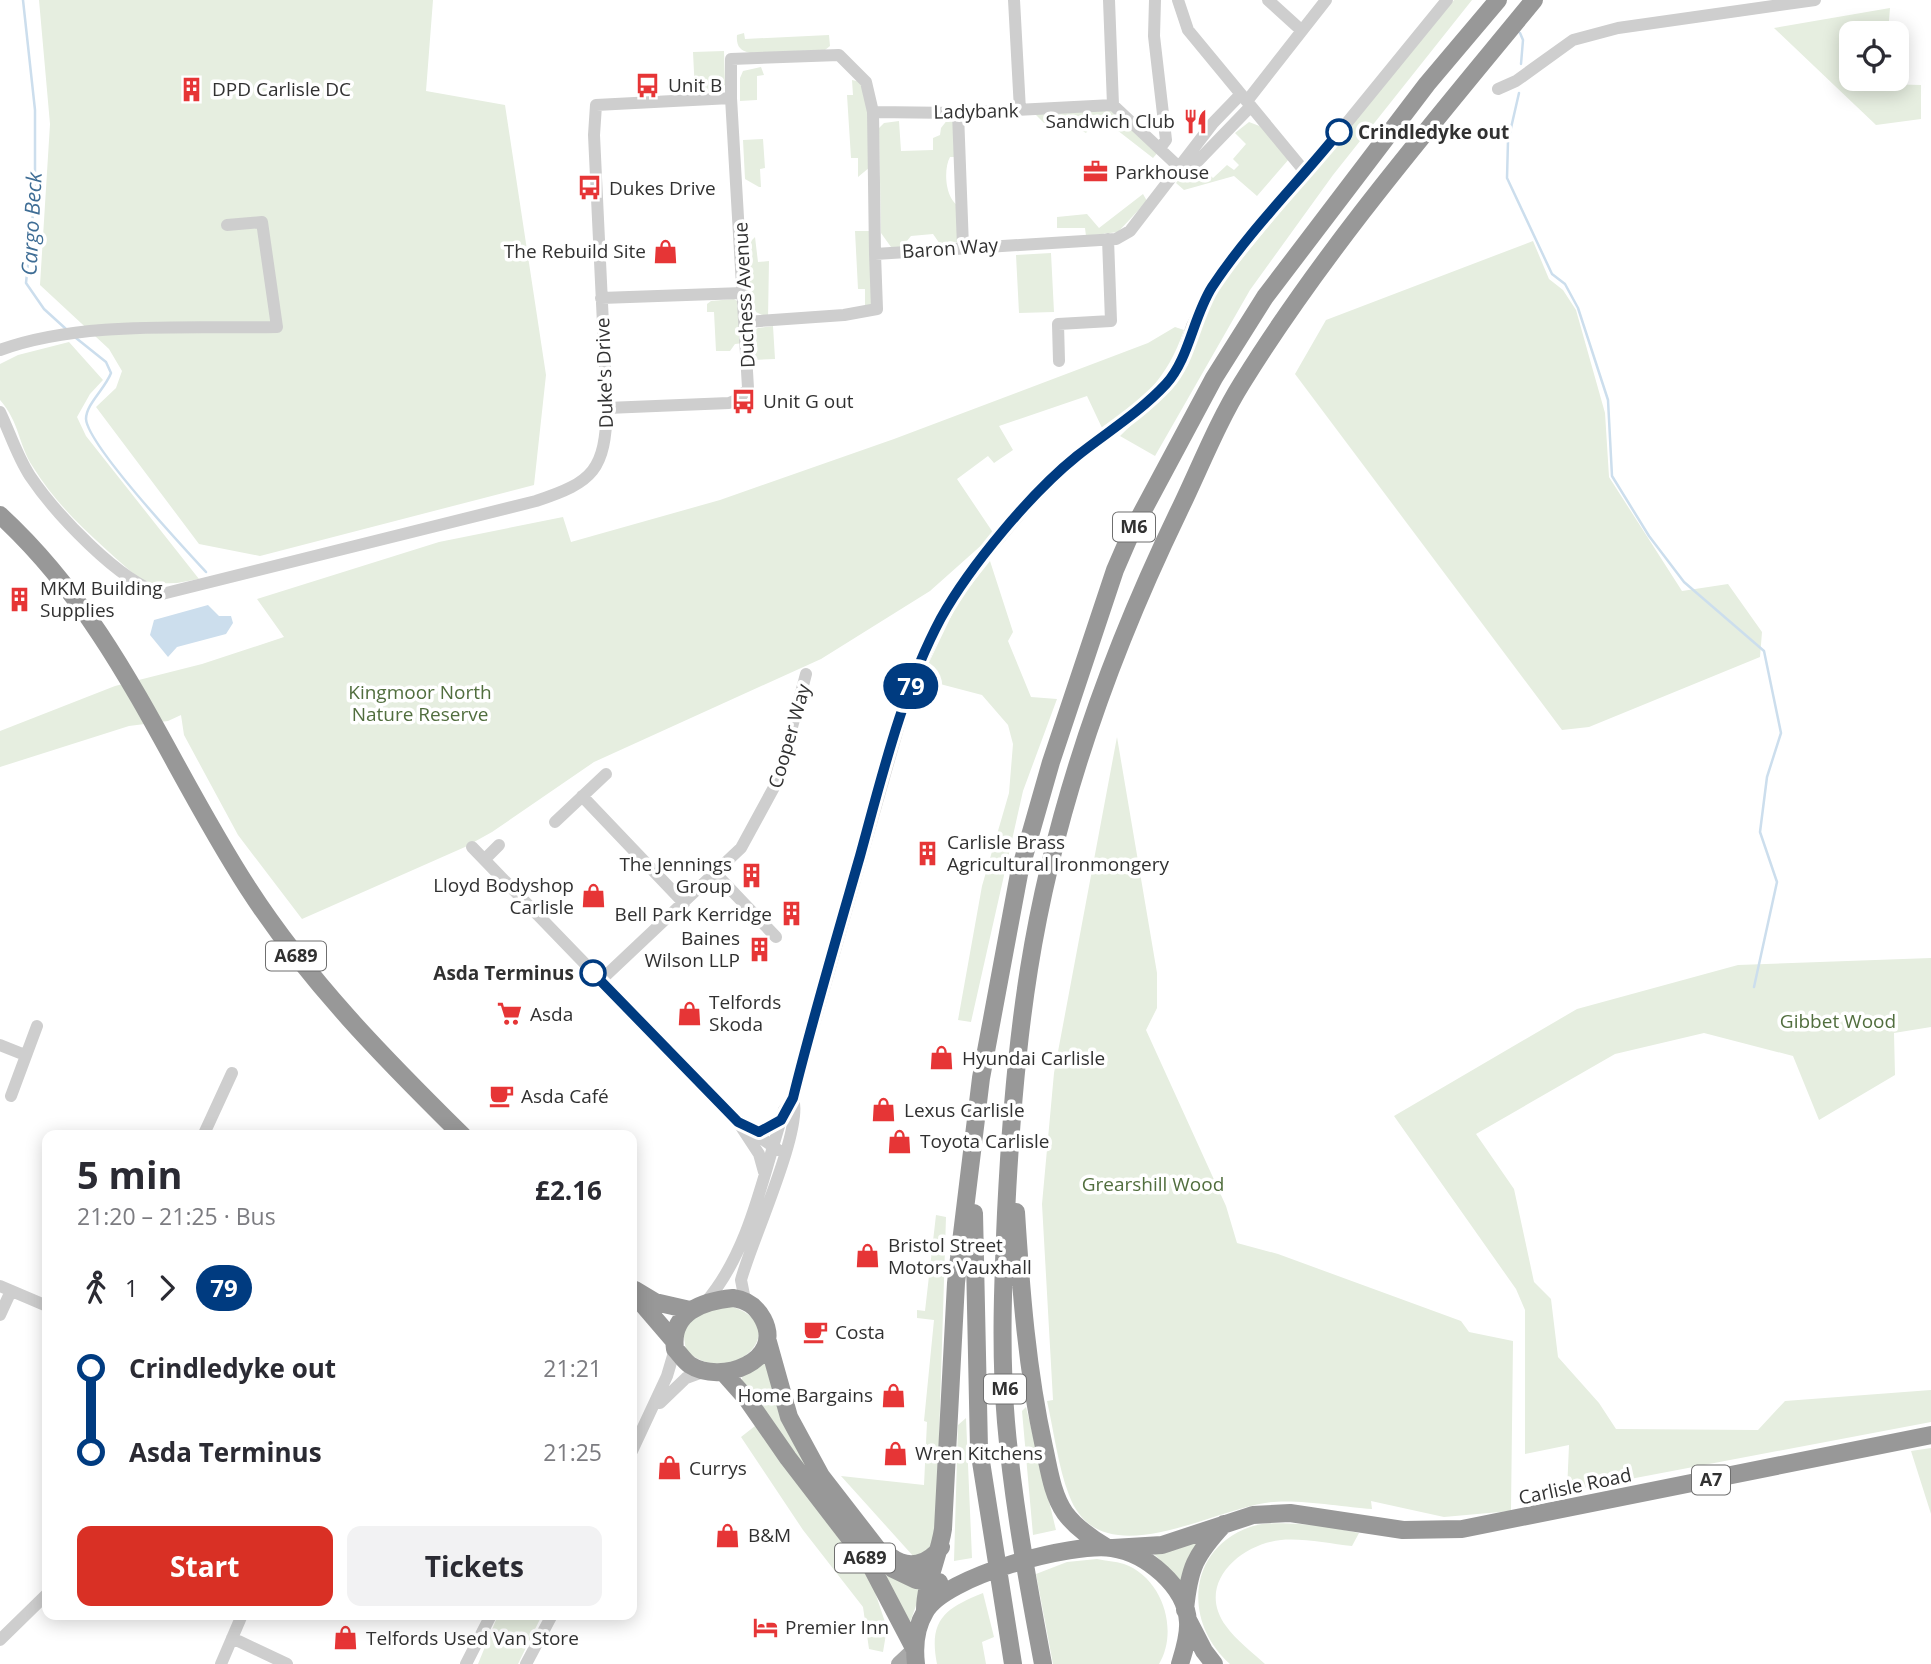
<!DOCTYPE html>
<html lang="en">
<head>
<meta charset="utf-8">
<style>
  :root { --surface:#fff; --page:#f2f2f3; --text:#2b2b33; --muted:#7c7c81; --accent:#d93025 }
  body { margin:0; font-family:"Open Sans",sans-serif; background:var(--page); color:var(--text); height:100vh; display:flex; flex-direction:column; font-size:26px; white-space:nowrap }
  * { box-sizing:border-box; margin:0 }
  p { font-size:23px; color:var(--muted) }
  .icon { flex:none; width:38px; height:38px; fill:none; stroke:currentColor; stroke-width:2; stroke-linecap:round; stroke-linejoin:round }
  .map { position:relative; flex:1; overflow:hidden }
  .panel { position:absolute; left:42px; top:1130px; width:595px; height:490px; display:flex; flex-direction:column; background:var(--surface); border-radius:14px; box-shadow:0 4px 18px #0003 }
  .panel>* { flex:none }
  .badge { padding:0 14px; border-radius:23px; font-size:24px; line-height:46px }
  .controls { position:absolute; left:1839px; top:21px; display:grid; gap:14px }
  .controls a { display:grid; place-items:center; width:70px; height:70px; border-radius:14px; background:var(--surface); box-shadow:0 4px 18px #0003; font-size:35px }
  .map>.badge { position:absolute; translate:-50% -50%; box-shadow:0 0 0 4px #fff }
  .legs { display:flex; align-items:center; gap:10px; height:77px; padding:0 35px; font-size:23px }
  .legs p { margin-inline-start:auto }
  .overview { display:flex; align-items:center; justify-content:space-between; height:119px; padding:0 35px }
  h1 { font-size:38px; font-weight:700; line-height:52px }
  .button { display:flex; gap:14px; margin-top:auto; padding:14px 35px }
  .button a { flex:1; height:80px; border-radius:14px; background:var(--accent); color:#fff; font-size:28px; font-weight:700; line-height:80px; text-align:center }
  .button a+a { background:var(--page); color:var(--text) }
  ul { padding:0 35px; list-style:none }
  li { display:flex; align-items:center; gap:24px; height:84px; font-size:26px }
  li i { display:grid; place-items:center; width:10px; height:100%; margin:0 9px; background:currentColor }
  li i::after { content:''; width:18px; height:18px; margin:-9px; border:5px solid; border-radius:50%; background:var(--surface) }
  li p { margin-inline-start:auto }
  li:first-child i { background:linear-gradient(#0000 50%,currentColor 0) }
  li:last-child i { background:linear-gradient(currentColor 50%,#0000 0) }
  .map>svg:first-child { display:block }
  .green { fill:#e6eee0 }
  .water { fill:#ccdeed }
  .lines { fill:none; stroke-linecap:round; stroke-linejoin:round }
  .stream { stroke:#ccdeed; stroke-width:2.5 }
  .minor { stroke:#cecece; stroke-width:12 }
  .major { stroke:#a9a9a9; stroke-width:16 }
  .highway { stroke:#989898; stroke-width:18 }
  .line-1-casing { stroke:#fff; stroke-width:16 }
  .line-1 { stroke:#003b80; stroke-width:10 }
  .stop-1-dot { fill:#fff; stroke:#003b80; stroke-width:3.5 }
  .labels { text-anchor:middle; stroke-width:7; stroke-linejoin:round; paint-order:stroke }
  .shield { fill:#fff; stroke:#6f6f6f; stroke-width:2 }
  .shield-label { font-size:18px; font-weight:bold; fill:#313131 }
  .poi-label { font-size:19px; fill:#313131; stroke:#fff; text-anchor:start }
  .street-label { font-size:19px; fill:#313131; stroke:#fff }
  .stop-label { font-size:19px; font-weight:bold; fill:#313131; stroke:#fff; text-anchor:start }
  .park-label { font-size:19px; fill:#516e3e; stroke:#fff }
  .water-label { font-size:21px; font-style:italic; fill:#3e6d95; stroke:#fff }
</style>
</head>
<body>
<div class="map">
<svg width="1931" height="1664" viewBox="0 0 1931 1664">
  <rect width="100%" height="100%" fill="#fff"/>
  <path class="green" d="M39,0H433L426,91L505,105L546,375L534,485L260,556L199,544L96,407L116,388L122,371L109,349L40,285L50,124Z
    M1454,0H1472L1333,175L1250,290L1155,456L1120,436L1169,388L1188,365L1196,329L1222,283Z
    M1890,8L1888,33H1852V79H1883V84L1921,85V119L1876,125L1774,28Z
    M744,33L745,39L829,35L830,46L825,50L750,53C740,51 736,46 737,35Z
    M724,51L725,85L713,91L695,93L693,52Z
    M761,67L764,75L757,76V100L740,101V78L743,71Z
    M852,80L861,82L868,106L870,167L858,177V158H851L847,95H853Z
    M1113,109L1159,151L1153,158L1099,116L1086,133L1079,129L1051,130L1034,113Z
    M948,119L954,120L958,157H950C943,170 945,201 961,207L959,242L940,244L933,234L911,236L902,247H891L881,233L879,128L884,123L899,121L901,151L933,150V138L940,135L941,128Z
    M1249,122L1262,127L1289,159L1257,196L1234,176L1184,190L1176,183L1185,172L1198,174L1203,169L1213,178L1227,165L1234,170L1239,165L1233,159L1246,144L1235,133Z
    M763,139L765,168L760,169L761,187H759L745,179L743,140Z
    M1143,194L1147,201L1118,232L1086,236L1085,228H1057V217L1087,214L1099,228Z
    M855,231H870L874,304L865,308V289H858Z
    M755,237L758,262L769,261L768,318L756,312L749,294L748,244Z
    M1533,241L1549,279L1563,290L1576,310L1605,413L1609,477L1682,591L1728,584L1762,632L1760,657L1589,727L1562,730L1295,374L1326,320Z
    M1051,253L1054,312L1019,313L1016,255Z
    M734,299L737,301L744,343L735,344L730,351H716L714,312H707V304L711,301Z
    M773,326L775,359L753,360L752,332L758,328Z
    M1175,327L1184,330C1166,381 1144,398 1103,430L1087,396L999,426L1013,450L994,463L988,456L957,479L994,534L930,591L821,659L594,762L492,832L465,847L302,919L238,835L184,735L181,715L168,721L129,726L0,767V731L115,686L202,664L284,637L257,599L439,542L563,517L571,542L720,500L894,439L1148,343Z
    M69,342L103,380L90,394L77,417L86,436L199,579L177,583L145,584C105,548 61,513 33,467C18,444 20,423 0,400V364L18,355Z
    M990,561L1013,632L1008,641L1031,697L1057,699L1023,791L971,1022L958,1020L982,886L1009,793L1013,744L1008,725L982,695L921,679L959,600Z
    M1117,737L1157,973V1008L1146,1030L1226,1206L1237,1243L1278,1254L1461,1321L1469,1332L1513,1341L1511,1511L1444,1517L1371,1501L1372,1509C1342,1507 1293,1498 1265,1503C1209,1511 1099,1577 1069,1495C1058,1466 1054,1432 1047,1401L1053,1400L1042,1204L1054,1073Z
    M1931,958V1027L1894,1033L1895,1075L1819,1120L1793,1056L1704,1033L1615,1054L1476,1134L1514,1189L1534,1282L1551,1299L1558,1357L1599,1403L1616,1429L1758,1430L1785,1401L1931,1390V1422L1567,1491L1569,1445L1525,1454V1310L1516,1289L1394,1116L1577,1009L1738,965Z
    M936,1215L946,1217L936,1534L931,1548L914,1557L841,1476L924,1485L927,1422L924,1421L934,1320L917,1318V1310L925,1311Z
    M726,1305C799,1323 734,1392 686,1351L683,1331L694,1316Z
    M762,1362H768L792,1437L922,1589L908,1628L742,1381V1377Z
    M1026,1407L1056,1530L1033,1535L1022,1411Z
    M966,1418L972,1558L954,1561L958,1425Z
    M755,1426L872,1583L887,1628L883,1652L869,1649L863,1607L803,1530L741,1437Z
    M1931,1448V1514L1911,1451Z
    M1320,1525L1359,1533L1352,1546C1330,1544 1304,1538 1281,1540C1240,1544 1195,1584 1226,1626C1236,1640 1252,1652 1265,1664H1230C1183,1623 1187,1549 1250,1527C1269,1520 1299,1525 1320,1525Z
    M1205,1537L1182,1582L1154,1554L1178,1549Z
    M1097,1559C1106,1561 1115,1561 1124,1564C1163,1578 1179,1631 1159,1664H1053L1036,1574L1067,1562Z
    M983,1593L994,1637L982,1642L986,1664H937C928,1619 946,1608 983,1593Z
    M498,1615H542L518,1664H478Z"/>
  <path class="water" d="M208,605L219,616H231L233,623L226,634L177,647L168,657L150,635L154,620Z"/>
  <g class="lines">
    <path class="stream" d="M23,0L35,110V194L26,283L44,309L66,329
      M1520,33L1523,40L1521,64
      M1519,93L1508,141L1507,178L1552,274L1565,284L1578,308L1608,400L1612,476L1649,536L1684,582L1764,651L1781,733L1767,777L1760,832L1777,882L1754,987
      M76,338L106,362L111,373C105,389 86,404 86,419C88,446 184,548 206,572"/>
    <path class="minor" d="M1014,0L1020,110
      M1109,0L1113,105
      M1155,0L1154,36L1166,140L1160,148
      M1178,0L1188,30L1306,173
      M1268,0L1301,30
      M1498,89L1516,81L1573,40L1618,28L1815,0
      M1247,101L1326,0
      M873,112L958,113L1113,105L1180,168
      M958,113L963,247
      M1180,168L1196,163L1251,106
      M601,298L743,293
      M745,322L844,315L877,309L875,254L1116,239L1130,231L1213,123L1241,94
      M0,350C82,320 189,329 277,327L262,222L227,225
      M1059,361L1058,324L1111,321L1108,239
      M607,408L729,403L739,399L748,388L731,98
      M0,412C10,433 17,456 30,476C55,513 119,582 162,594L536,501C594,482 605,470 607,408L594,135L596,105L731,98V59L839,55L866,82L873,112L875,254
      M582,796L684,903
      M555,822L606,774
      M472,847L738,1122L759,1154L764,1172
      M485,859L499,845
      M715,873L776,937
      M600,981L741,848L778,780L806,674
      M0,1045L25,1055
      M11,1096L37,1026
      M744,1126L778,1150
      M203,1136L232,1073
      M0,1286L47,1306
      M745,1300L741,1280C751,1242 804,1128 793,1098
      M705,1303C750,1251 763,1175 784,1110L793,1098L906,700L942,616L978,563L1031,501L1075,457L1140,409L1168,382L1180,363L1192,326L1211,289L1244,243L1306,173L1447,0
      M0,1315L11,1291
      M660,1403L686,1378L705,1371
      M632,1451L667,1376L675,1349
      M232,1638L287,1664
      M0,1640L47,1594
      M221,1664L242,1615
      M466,1664L491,1615
      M526,1664L552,1615"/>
    <path class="major" d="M899,1664L914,1650"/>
    <path class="highway" d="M0,515C117,623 164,758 248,888C308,981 384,1058 463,1136
      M1016,1212C1021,1291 1027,1370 1044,1447C1049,1469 1052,1494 1065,1513C1076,1528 1091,1538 1106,1547
      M974,1213L979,1449L1013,1664
      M635,1290L655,1302L690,1310
      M632,1292L674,1341
      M733,1298C747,1300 756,1306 763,1319C785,1361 721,1385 690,1365C684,1361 680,1354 675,1349C670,1312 703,1301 733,1298Z
      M768,1342L789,1417L821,1476L893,1569L916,1580L939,1582
      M723,1372L747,1399L788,1458L871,1566L914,1648
      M1113,1548L1162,1545L1253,1515L1290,1513L1403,1530L1462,1529L1931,1435
      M891,1557C908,1570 928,1565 941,1547
      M925,1610C925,1583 939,1556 943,1529L956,1283L981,1078L1019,874L1051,762L1115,570L1131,533L1214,378L1265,297L1427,84L1498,0
      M1185,1610C1189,1568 1195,1555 1224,1524
      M1188,1620L1204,1651L1214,1664
      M916,1664C914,1647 916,1627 925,1612C944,1576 1073,1542 1112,1548C1146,1553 1186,1586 1188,1622C1189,1636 1184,1651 1180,1664
      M1043,1664C1028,1584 1013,1503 1006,1422C1000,1352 1003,1283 1006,1213C1010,1131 1016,1050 1029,969C1054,812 1109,656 1178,513C1199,470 1217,423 1242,383C1325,249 1434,122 1534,0"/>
  </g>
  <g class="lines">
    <defs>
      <path id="line-1" d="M593,973L738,1122L759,1132L781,1120L793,1098C813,1017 837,936 860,856C882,776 902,691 941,618C970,566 1031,493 1077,456C1107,432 1139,413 1166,384C1189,359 1193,317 1212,287C1249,231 1297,184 1339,132"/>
    </defs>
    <use href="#line-1" class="line-1-casing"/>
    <use href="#line-1" class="line-1"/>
  </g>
  <defs>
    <symbol id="bus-bare" viewBox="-9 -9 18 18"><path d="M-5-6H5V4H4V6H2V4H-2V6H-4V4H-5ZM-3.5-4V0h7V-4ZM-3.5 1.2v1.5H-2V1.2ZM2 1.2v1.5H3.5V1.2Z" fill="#e63536" stroke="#fff" stroke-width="2.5" paint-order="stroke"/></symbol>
    <symbol id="building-bare" viewBox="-9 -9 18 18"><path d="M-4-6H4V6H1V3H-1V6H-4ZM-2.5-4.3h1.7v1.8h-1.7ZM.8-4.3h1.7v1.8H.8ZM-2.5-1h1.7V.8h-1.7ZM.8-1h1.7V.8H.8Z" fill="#e63536" stroke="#fff" stroke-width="2.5" paint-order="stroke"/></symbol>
    <symbol id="restaurant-bare" viewBox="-9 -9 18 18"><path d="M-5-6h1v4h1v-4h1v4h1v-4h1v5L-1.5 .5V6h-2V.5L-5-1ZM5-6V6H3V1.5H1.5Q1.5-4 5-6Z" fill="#e63536" stroke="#fff" stroke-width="2.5" paint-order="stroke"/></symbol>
    <symbol id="office-bare" viewBox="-9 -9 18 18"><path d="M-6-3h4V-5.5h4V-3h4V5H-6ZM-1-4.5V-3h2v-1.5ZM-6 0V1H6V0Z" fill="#e63536" stroke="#fff" stroke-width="2.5" paint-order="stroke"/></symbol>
    <symbol id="shop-bare" viewBox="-9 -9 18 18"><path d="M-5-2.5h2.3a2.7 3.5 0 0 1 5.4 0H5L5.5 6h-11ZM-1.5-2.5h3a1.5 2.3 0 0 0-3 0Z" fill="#e63536" stroke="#fff" stroke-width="2.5" paint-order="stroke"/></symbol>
    <symbol id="supermarket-bare" viewBox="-9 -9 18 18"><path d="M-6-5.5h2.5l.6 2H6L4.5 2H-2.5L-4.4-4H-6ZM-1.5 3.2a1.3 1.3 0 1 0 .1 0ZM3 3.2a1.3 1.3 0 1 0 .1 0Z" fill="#e63536" stroke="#fff" stroke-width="2.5" paint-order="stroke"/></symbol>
    <symbol id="cafe-bare" viewBox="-9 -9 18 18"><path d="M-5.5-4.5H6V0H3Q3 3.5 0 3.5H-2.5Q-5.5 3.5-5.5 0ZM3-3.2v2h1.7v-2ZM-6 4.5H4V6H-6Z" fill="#e63536" stroke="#fff" stroke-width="2.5" paint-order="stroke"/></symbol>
    <symbol id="hotel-bare" viewBox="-9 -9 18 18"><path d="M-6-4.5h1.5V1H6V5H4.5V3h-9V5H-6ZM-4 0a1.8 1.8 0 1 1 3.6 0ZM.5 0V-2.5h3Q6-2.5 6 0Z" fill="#e63536" stroke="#fff" stroke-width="2.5" paint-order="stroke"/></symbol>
  </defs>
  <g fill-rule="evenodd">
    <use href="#bus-bare" x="630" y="68" width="35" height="35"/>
    <use href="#building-bare" x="174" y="72" width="35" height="35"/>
    <use href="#restaurant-bare" x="1178" y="104" width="35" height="35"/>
    <use href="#office-bare" x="1078" y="154" width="35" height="35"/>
    <use href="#bus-bare" x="572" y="170" width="35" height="35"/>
    <use href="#shop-bare" x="648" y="234" width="35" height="35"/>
    <use href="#bus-bare" x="726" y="384" width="35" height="35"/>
    <use href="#building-bare" x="2" y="582" width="35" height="35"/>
    <use href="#building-bare" x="910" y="836" width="35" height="35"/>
    <use href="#building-bare" x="734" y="858" width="35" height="35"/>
    <use href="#shop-bare" x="576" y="878" width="35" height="35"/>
    <use href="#building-bare" x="774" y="896" width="35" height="35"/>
    <use href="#building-bare" x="742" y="932" width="35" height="35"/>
    <use href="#shop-bare" x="672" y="996" width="35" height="35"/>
    <use href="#supermarket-bare" x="492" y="996" width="35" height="35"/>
    <use href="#shop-bare" x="924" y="1040" width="35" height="35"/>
    <use href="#cafe-bare" x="484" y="1078" width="35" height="35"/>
    <use href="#shop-bare" x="866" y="1092" width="35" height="35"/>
    <use href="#shop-bare" x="882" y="1124" width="35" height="35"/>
    <use href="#shop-bare" x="850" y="1238" width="35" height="35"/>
    <use href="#cafe-bare" x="798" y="1314" width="35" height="35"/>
    <use href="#shop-bare" x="876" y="1378" width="35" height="35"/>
    <use href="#shop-bare" x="878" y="1436" width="35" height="35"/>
    <use href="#shop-bare" x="652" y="1450" width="35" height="35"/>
    <use href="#shop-bare" x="710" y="1518" width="35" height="35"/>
    <use href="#hotel-bare" x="748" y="1610" width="35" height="35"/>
    <use href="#shop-bare" x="328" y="1620" width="35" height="35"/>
  </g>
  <g class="stop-1-dot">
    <circle cx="1339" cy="132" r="12"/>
    <circle cx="593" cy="973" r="12"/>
  </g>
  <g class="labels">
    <g class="shield">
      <rect x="1113" y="512.5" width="42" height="29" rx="5"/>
      <rect x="266" y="941.5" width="60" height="29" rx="5"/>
      <rect x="984" y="1374.5" width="42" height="29" rx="5"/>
      <rect x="1692" y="1465.5" width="38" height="29" rx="5"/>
      <rect x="835" y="1543.5" width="60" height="29" rx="5"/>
    </g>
    <g class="shield-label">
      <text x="1134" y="533">M6</text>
      <text x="296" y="962">A689</text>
      <text x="1005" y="1395">M6</text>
      <text x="1711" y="1486">A7</text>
      <text x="865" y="1564">A689</text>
    </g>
    <g class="poi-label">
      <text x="668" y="92">Unit B</text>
      <text x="212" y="96">DPD Carlisle DC</text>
      <text x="1175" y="128" text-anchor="end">Sandwich Club</text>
      <text x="1115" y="179">Parkhouse</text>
      <text x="609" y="195">Dukes Drive</text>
      <text x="646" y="258" text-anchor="end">The Rebuild Site</text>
      <text x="763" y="408">Unit G out</text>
      <text x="40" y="595">MKM Building<tspan x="40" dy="22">Supplies</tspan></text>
      <text x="947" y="849">Carlisle Brass<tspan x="947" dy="22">Agricultural Ironmongery</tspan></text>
      <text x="732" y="871" text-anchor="end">The Jennings<tspan x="732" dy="22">Group</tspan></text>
      <text x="574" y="892" text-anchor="end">Lloyd Bodyshop<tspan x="574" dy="22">Carlisle</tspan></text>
      <text x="772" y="921" text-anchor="end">Bell Park Kerridge</text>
      <text x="740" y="945" text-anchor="end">Baines<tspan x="740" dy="22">Wilson LLP</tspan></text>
      <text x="709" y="1009">Telfords<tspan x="709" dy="22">Skoda</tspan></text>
      <text x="530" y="1021">Asda</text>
      <text x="962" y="1065">Hyundai Carlisle</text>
      <text x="521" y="1103">Asda Café</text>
      <text x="904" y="1117">Lexus Carlisle</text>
      <text x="920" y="1148">Toyota Carlisle</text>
      <text x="888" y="1252">Bristol Street<tspan x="888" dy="22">Motors Vauxhall</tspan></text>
      <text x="835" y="1339">Costa</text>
      <text x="873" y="1402" text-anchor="end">Home Bargains</text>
      <text x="915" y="1460">Wren Kitchens</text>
      <text x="689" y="1475">Currys</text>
      <text x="748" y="1542">B&amp;M</text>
      <text x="785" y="1634">Premier Inn</text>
      <text x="366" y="1645">Telfords Used Van Store</text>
    </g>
    <g class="street-label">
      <text transform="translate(976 111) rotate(-1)" y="7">Ladybank</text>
      <text transform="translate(950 248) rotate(-4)" y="7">Baron Way</text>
      <text transform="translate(744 295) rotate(-93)" y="7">Duchess Avenue</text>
      <text transform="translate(604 373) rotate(-92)" y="7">Duke's Drive</text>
      <text transform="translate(789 736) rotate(-74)" y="7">Cooper Way</text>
      <text transform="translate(1575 1486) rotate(-12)" y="7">Carlisle Road</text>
    </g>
    <g class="stop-label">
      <text x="1358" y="139">Crindledyke out</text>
      <text x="574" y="980" text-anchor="end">Asda Terminus</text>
    </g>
    <g class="park-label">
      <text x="420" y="699">Kingmoor North<tspan x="420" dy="22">Nature Reserve</tspan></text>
      <text x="1838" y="1028">Gibbet Wood</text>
      <text x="1153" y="1191">Grearshill Wood</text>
    </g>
    <g class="water-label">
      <text transform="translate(32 224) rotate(-87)" y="7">Cargo Beck</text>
    </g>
  </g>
</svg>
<div class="controls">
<a><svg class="icon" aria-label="locate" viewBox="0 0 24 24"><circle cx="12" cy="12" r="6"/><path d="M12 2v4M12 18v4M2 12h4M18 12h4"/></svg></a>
</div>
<b class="badge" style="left:911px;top:686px;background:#003b80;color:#fff">79</b>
<section class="panel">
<div class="overview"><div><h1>5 min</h1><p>21:20 – 21:25 · Bus</p></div><b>£2.16</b></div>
<div class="legs"><svg class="icon" aria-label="walk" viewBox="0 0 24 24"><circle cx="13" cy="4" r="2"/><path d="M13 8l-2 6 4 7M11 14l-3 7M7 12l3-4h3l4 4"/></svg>1<svg class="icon" aria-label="forward" viewBox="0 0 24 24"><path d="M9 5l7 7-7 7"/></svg><b class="badge" style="background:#003b80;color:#fff">79</b></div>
<ul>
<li><i style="color:#003b80"></i><b>Crindledyke out</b><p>21:21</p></li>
<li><i style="color:#003b80"></i><b>Asda Terminus</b><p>21:25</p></li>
</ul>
<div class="button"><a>Start</a><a>Tickets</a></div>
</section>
</div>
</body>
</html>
